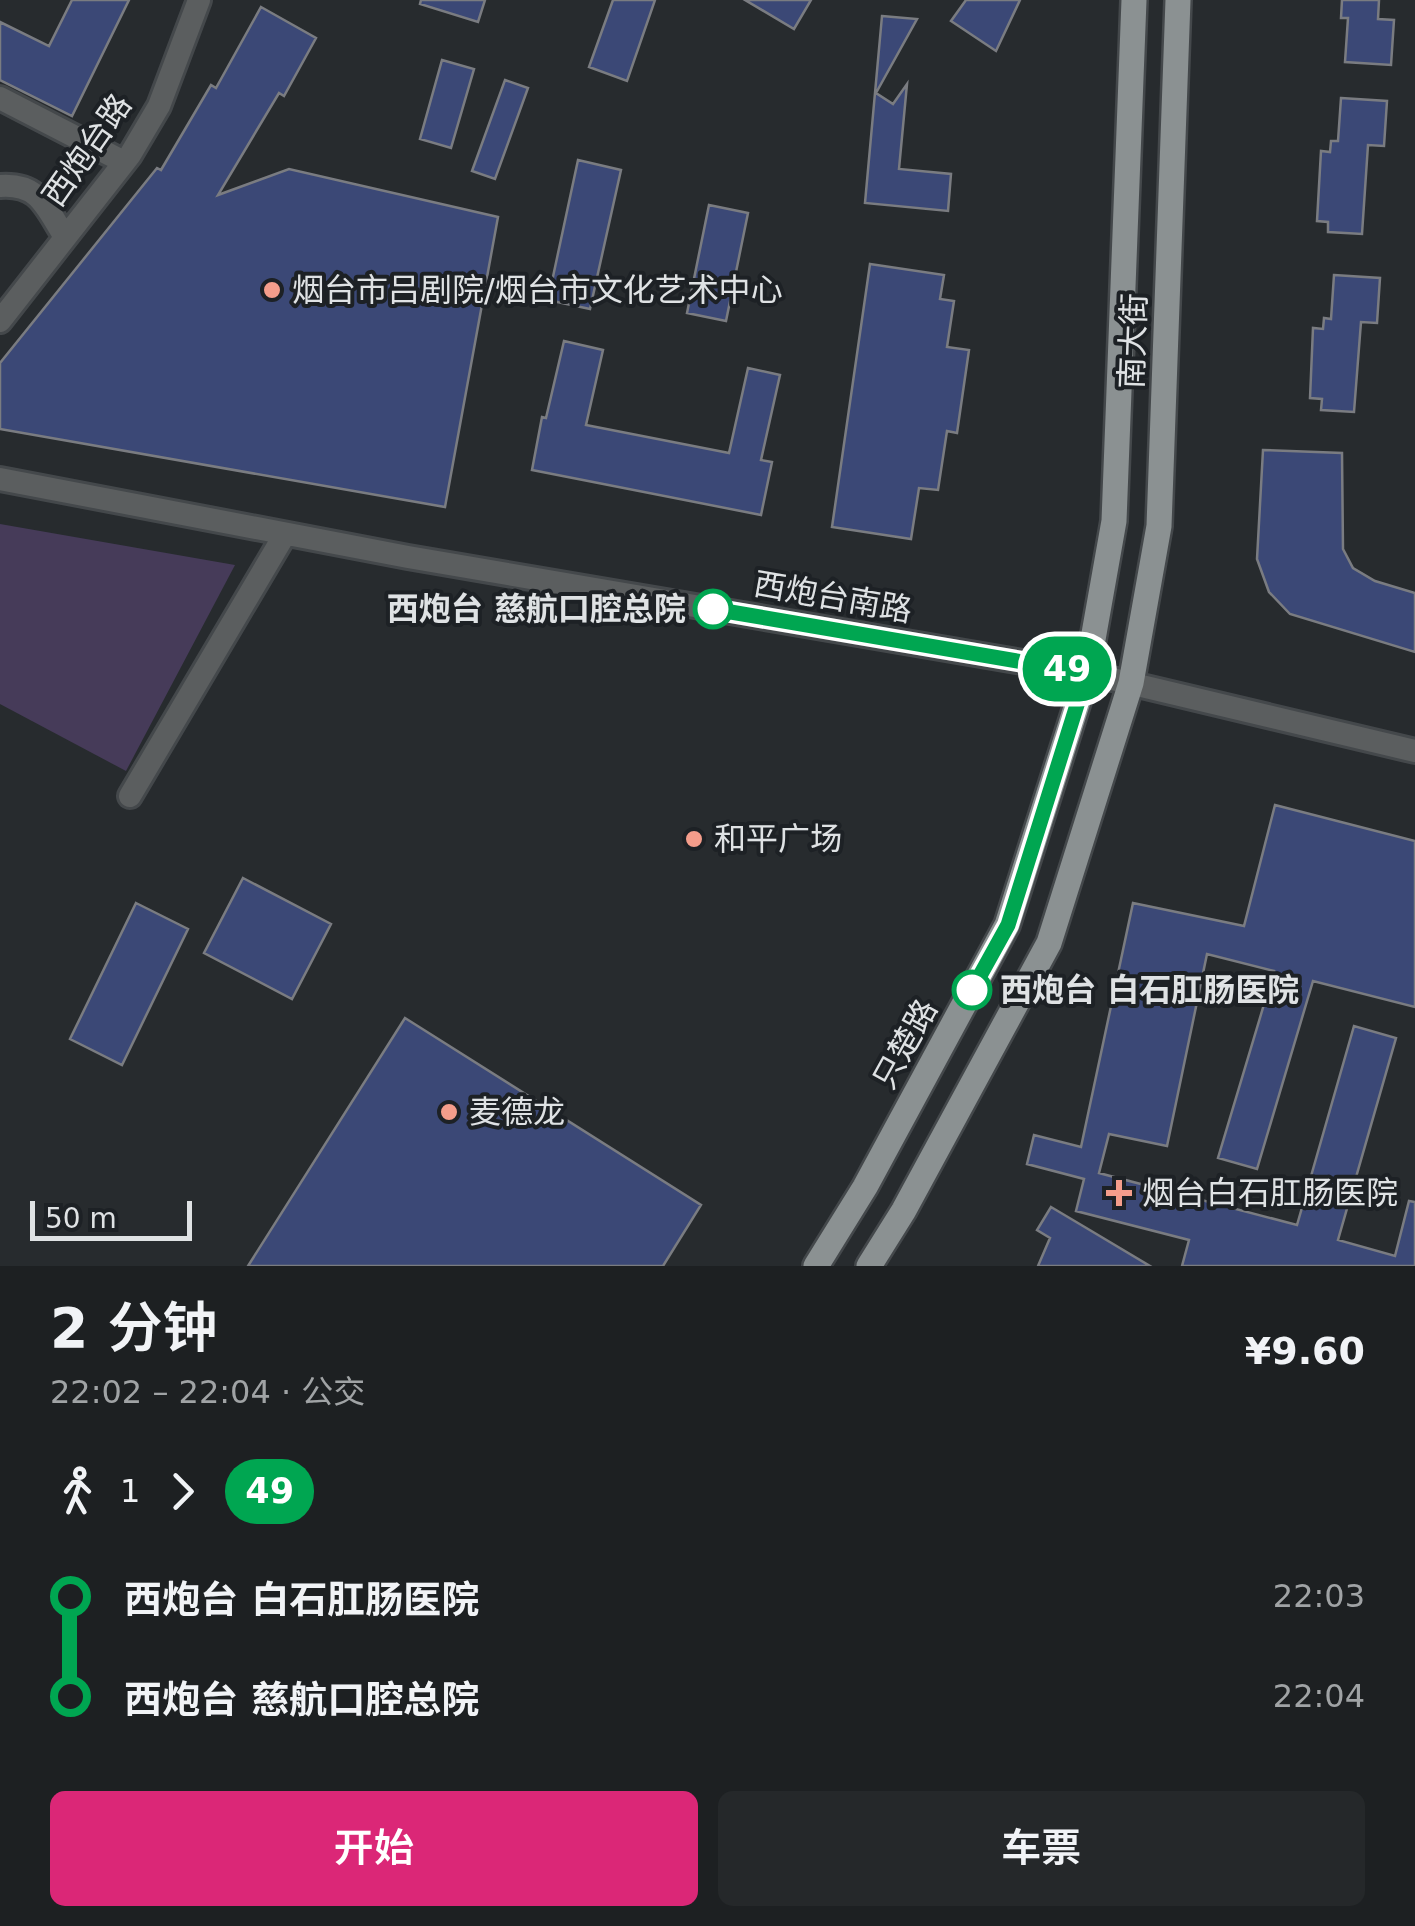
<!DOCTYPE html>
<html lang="zh">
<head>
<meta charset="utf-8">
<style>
  :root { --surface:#1d2022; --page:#25282a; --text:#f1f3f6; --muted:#a0a3a5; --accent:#db2777 }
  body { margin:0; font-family:"DejaVu Sans","Noto Sans SC",sans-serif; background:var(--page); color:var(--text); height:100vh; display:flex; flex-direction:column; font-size:38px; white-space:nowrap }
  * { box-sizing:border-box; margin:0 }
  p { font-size:32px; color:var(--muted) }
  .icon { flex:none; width:55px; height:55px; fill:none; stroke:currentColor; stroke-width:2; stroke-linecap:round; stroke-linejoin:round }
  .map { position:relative; height:1266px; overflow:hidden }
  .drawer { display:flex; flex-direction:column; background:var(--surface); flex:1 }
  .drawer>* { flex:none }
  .badge { padding:0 20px; border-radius:32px; font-size:35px; line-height:65px }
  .scale { position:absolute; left:30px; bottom:25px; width:162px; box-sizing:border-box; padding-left:10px; border:5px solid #dfe2e4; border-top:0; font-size:28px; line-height:35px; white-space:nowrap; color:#dfe2e4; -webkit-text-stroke:8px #1d2125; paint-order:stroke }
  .map>.badge { position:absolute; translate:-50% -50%; box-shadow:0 0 0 5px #fff }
  .legs { display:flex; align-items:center; gap:15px; height:110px; padding:0 50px; font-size:32px }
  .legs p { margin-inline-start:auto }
  .headline { display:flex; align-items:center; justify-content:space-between; height:170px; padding:0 50px }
  h1 { font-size:55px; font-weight:600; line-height:75px }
  .primary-button { display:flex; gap:20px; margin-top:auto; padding:20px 50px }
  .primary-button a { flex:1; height:115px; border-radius:15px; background:var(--accent); color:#fff; font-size:40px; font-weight:600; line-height:115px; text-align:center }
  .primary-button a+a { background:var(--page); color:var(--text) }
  ul { padding:0 50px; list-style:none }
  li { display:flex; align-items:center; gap:35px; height:100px; font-size:38px }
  li i { display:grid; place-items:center; width:15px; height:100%; margin:0 12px; background:currentColor }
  li i::after { content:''; width:25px; height:25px; margin:-12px; border:8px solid; border-radius:50%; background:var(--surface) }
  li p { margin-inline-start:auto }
  li:first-child i { background:linear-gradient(#0000 50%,currentColor 0) }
  li:last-child i { background:linear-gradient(currentColor 50%,#0000 0) }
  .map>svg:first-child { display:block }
  .green { fill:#463b59 }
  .building { fill:#3b4876; stroke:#7a7c81; stroke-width:2.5 }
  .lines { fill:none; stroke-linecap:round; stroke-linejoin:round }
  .minor-casing { stroke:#44484b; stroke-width:28 }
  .major-casing { stroke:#44484b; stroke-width:30 }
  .minor { stroke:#5b5e5f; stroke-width:22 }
  .major { stroke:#8b9192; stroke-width:25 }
  .line-1-casing { stroke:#fff; stroke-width:22 }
  .line-1 { stroke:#00a651; stroke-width:15 }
  .poi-dot { fill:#f49d8b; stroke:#1d2125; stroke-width:4 }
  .stop-1-dot { fill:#fff; stroke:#00a651; stroke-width:5 }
  .labels { text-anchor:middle; stroke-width:8; stroke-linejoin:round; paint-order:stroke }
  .street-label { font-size:32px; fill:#dfe2e4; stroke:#1d2125 }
  .poi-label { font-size:32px; fill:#dfe2e4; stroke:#1d2125; text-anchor:start }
  .stop-label { font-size:32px; font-weight:bold; fill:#dfe2e4; stroke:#1d2125; text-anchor:end }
</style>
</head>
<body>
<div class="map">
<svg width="1415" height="1266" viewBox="0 0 1415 1266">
  <rect width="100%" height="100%" fill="#272b2e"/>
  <path class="green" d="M0,524L235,565L126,771L0,704Z"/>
  <path class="building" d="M72,0H129L72,116L0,80V22L49,46Z
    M421,0H485L478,22L420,4Z
    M613,0H655L627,81L589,67Z
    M745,0H811L794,29Z
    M966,0H1020L996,51L951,21Z
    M1342,0H1379L1378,19L1394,20L1391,65L1345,62L1348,18H1341Z
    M261,7L316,38L284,96L279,93L218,195L289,169L498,217L445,507L0,429V363L157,168L161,170L211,85L216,88Z
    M882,16L917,19L876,93L893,104L907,84L899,169L951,174L948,211L865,203Z
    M442,60L474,69L451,148L420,139Z
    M505,80L528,88L495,179L472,171Z
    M1341,98L1387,101L1384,146L1368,145L1362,234L1328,232V222L1317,221L1321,151L1330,152L1331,141H1338Z
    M578,160L621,170L590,309L548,300Z
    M709,205L748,213L726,321L687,313Z
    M870,264L944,275L940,299L954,301L947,347L969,350L957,433L947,431L938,490L919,488L911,539L832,527Z
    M1334,275L1380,278L1377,323L1361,322L1354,412L1321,410L1322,399L1310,398L1313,328L1323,329L1324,318L1331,319Z
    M564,341L603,350L586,425L729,453L748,368L780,375L761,460L772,462L761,515L532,470L542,417L546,418Z
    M1263,450L1342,453L1343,549L1353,568L1375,581L1415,593V652L1290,614L1269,592L1257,559Z
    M1275,805L1415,841V1007L1313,981L1257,1169L1218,1158L1274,971L1207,954L1167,1146L1109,1134L1099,1173L1297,1225L1354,1026L1396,1038L1338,1240L1395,1256L1409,1201L1415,1202V1266H1182L1189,1240L1076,1211L1084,1179L1027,1164L1034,1135L1081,1147L1133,903L1244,926Z
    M243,878L331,924L292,999L204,953Z
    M136,903L188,929L122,1065L70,1039Z
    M405,1018L701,1205L663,1266H248Z
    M1051,1207L1083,1226L1150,1266H1038L1050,1238L1037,1230Z"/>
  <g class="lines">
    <defs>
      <path id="minor" d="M0,98L124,162
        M0,186C40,183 46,208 65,237
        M0,321L130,155L159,106L199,0
        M0,479L408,557L1087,673L1415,751
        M130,796L285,534"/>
      <path id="major" d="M816,1266L865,1187L1007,925L1087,673L1114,521L1134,0
        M869,1266L904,1210L1049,943L1131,683L1159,526L1178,0"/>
    </defs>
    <use href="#minor" class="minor-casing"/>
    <use href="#major" class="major-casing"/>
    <use href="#minor" class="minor"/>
    <use href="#major" class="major"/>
  </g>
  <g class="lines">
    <defs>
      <path id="line-1" d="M713,609L1087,673L1008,925L972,990"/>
    </defs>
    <use href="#line-1" class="line-1-casing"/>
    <use href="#line-1" class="line-1"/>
  </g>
  <g class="poi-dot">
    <circle cx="272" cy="290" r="10"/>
    <circle cx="694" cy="839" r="10"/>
    <circle cx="449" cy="1112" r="10"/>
    <path d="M1114 1178h10v10h10v10h-10v10h-10v-10h-10v-10h10z"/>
  </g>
  <g class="stop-1-dot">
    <circle cx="713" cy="609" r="18"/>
    <circle cx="972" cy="990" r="18"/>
  </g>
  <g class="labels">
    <g class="street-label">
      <text transform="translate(87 150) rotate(-55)" y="11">西炮台路</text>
      <text transform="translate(1133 341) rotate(-88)" y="11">南大街</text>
      <text transform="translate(833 597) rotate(10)" y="11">西炮台南路</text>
      <text transform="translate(905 1044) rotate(-61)" y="11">只楚路</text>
    </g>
    <g class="poi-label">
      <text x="292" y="301">烟台市吕剧院/烟台市文化艺术中心</text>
      <text x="714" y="850">和平广场</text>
      <text x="469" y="1123">麦德龙</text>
      <text x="1142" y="1204">烟台白石肛肠医院</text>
    </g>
    <g class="stop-label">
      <text x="686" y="620">西炮台 慈航口腔总院</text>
      <text x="1000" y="1001" text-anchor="start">西炮台 白石肛肠医院</text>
    </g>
  </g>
</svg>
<div class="scale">50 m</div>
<b class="badge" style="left:1067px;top:669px;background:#00a651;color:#fff">49</b>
</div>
<section class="drawer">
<div class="headline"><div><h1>2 分钟</h1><p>22:02 – 22:04 · 公交</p></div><b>¥9.60</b></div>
<div class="legs"><svg class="icon" aria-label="walk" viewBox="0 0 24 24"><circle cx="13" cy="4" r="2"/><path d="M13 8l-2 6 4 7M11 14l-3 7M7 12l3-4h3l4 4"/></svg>1<svg class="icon" aria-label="forward" viewBox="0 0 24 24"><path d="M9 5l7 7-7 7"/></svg><b class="badge" style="background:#00a651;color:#fff">49</b></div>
<ul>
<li><i style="color:#00a651"></i><b>西炮台 白石肛肠医院</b><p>22:03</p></li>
<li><i style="color:#00a651"></i><b>西炮台 慈航口腔总院</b><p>22:04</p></li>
</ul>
<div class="primary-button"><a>开始</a><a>车票</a></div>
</section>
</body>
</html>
